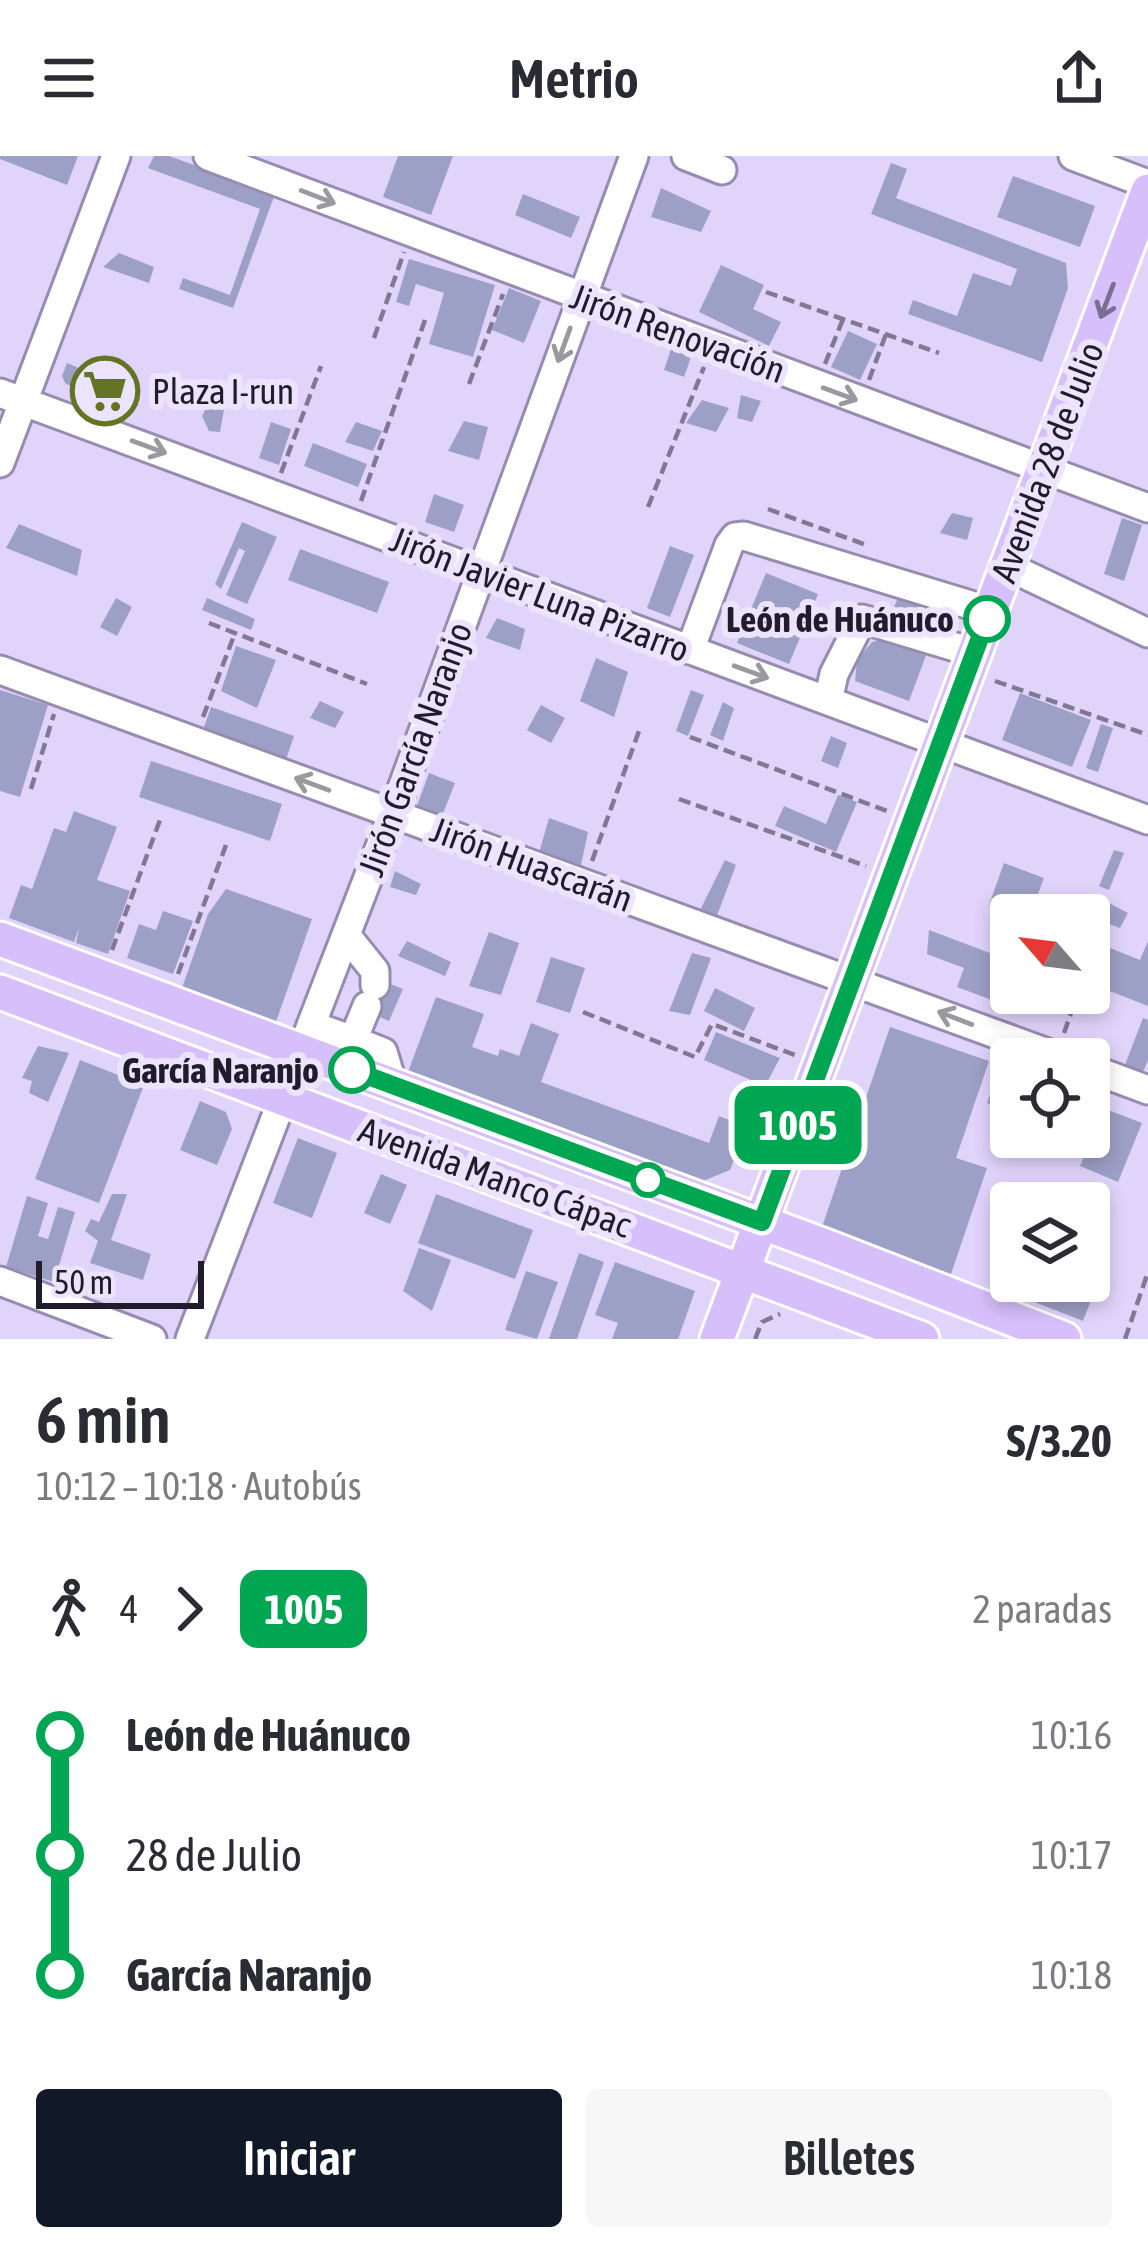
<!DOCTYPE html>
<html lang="es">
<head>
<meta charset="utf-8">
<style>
  :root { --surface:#fff; --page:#f7f7f7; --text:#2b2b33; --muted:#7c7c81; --accent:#111827 }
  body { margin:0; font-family:"Asap Condensed",sans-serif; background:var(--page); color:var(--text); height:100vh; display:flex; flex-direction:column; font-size:45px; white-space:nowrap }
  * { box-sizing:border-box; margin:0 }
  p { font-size:39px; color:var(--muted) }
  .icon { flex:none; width:66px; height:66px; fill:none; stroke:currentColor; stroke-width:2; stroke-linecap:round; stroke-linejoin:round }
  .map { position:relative; height:1183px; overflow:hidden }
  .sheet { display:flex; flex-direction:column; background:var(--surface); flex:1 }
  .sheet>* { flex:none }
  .badge { padding:0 24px; border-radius:18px; font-size:42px; line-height:78px }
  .needle { width:78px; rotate:298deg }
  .fabs { position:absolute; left:990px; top:738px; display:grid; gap:24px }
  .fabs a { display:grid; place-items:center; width:120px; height:120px; border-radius:12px; background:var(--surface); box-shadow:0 6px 18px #0003; font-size:60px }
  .scale { position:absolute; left:36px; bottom:30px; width:168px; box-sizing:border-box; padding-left:12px; border:6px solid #211c2b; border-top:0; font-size:33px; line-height:42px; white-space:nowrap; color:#211c2b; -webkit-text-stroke:9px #ece4fc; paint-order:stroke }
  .map>.badge { position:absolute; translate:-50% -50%; box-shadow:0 0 0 6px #fff }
  .legs { display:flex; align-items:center; gap:18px; height:132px; padding:0 36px; font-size:39px }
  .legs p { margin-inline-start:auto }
  .headline { display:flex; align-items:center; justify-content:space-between; height:204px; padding:0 36px }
  h1 { font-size:66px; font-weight:600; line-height:90px }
  .button { display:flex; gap:24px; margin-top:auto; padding:24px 36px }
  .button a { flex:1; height:138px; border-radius:12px; background:var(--accent); color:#fff; font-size:48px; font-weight:600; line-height:138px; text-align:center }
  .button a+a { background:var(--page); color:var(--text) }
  ul { padding:0 36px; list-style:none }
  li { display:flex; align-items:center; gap:42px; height:120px; font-size:45px }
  li i { display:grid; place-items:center; width:18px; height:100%; margin:0 15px; background:currentColor }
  li i::after { content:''; width:30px; height:30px; margin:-15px; border:9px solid; border-radius:50%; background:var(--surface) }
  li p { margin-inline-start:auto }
  li:first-child i { background:linear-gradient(#0000 50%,currentColor 0) }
  li:last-child i { background:linear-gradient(currentColor 50%,#0000 0) }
  header { display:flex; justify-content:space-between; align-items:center; height:156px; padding:0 36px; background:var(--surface); font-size:54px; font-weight:600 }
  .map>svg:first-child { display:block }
  .building { fill:#9da0c6 }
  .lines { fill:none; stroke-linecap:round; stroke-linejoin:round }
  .minor-casing { stroke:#988bb0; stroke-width:33 }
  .major-casing { stroke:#fff; stroke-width:39 }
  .path { stroke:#817893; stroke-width:4.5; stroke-dasharray:12 6; stroke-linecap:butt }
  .minor { stroke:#fff; stroke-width:27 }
  .major { stroke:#d7bffb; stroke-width:33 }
  .oneway { stroke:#9b99a0 }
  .oneway2 { stroke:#7c6e93 }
  .line-1-casing { stroke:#fff; stroke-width:27 }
  .line-1 { stroke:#00a651; stroke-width:18 }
  .stop-1-dot { fill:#fff; stroke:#00a651; stroke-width:6 }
  .labels { text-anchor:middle; stroke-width:12; stroke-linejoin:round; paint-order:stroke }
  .street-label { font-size:36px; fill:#211c2b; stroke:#ece4fc }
  .poi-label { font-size:36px; fill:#211c2b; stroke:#ece4fc; text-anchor:start }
  .stop-label { font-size:36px; font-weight:bold; fill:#211c2b; stroke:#ece4fc; text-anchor:end }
</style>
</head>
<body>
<header><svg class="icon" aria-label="menu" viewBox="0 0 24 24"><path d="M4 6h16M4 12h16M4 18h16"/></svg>Metrio<svg class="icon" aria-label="share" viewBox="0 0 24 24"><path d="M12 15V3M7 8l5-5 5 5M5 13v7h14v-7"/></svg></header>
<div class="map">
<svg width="1148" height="1183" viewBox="0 0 1148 1183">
  <rect width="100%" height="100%" fill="#e1d4fb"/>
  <path class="building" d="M0,0H78L67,29L0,3Z
    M154,0H169L275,38L233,152L179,133L183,122L230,139L260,53L148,12Z
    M398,0H453L431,59L383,41Z
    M891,7L907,13L896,42L1066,107L1068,132L1042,206L908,158L913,144L957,160L973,117L1011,130L1017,113L871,58Z
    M1013,20L1095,50L1080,91L997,61Z
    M661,32L711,55L701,76L651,61Z
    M523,38L580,61L571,82L515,59Z
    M119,97L154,111L149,127L103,111Z
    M409,103L495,129L473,201L429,188L444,137L416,128L409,150L396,146Z
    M721,109L764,129L753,153L781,166L769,190L699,156Z
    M509,132L541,145L524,187L492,174Z
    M848,175L877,188L860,224L831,211Z
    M671,193L691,201L684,221L664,214Z
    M67,207L88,216L80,235L65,227L62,220Z
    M218,230L227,237L220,276L209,275L202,260Z
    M741,239L761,245L752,266L737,262Z
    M702,244L729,252L716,276L686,267Z
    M464,265L488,271L479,304L448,295Z
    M271,266L291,273L279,309L259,302Z
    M356,266L382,275L373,295L345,286Z
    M313,287L367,308L358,331L304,310Z
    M434,338L464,349L454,376L425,366Z
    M952,357L973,362L967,384L940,377Z
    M1122,362L1142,369L1124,425L1104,418Z
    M242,366L277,381L247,448L226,439L245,395L239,392L221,433L215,428Z
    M19,368L82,394L77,420L6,392Z
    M670,390L694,399L670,461L647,452Z
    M300,393L389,426L377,457L288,424Z
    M766,417L818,438L789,508L737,487Z
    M902,431L940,446L926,480L889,464Z
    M116,442L132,451L117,480L100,471Z
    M207,442L255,463L251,474L202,454Z
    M497,462L525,473L520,494L486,482Z
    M885,483L928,494L909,545L855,525L857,504L872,486Z
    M236,490L276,504L257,552L221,535Z
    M596,502L628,516L614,561L580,545Z
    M0,534L48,549L20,641L0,635Z
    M691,534L704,539L688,580L676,575Z
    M1020,537L1091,564L1072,611L1002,584Z
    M320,545L344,556L335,572L310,562Z
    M723,546L734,552L723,585L710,579Z
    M541,549L565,562L551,587L527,574Z
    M211,551L294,580L284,609L201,580Z
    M1101,568L1113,572L1098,616L1086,612Z
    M831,580L847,587L838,612L821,605Z
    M151,605L282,648L270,685L139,641Z
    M429,617L455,627L442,660L417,650Z
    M838,639L857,646L836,696L775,670L784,650L826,668Z
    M74,655L117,671L97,724L130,735L108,798L76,787L79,772L74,786L9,762L21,729L32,733L54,672L66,676Z
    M549,662L588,676L580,714L537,704Z
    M1114,694L1124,697L1109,734L1099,730Z
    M725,704L736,709L715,765L698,758Z
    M1004,707L1044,722L1030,759H1015L989,749Z
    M395,715L421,728L416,739L390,731Z
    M226,733L312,763L276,866L182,832L208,758Z
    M1109,747L1128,757L1120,772L1101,765Z
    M163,755L193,765L173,818L127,802L139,768L156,774Z
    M929,774L1011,805V837H1018L1013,852L957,831L964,812L927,798Z
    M489,776L519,787L501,839L469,830Z
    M407,785L451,806L445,820L398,800Z
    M1148,785V850L1089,827V816L1100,788L1140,804Z
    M692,797L711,802L690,859L669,855Z
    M551,801L585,812L570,857L536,846Z
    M388,827L403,833L389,865L375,859Z
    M715,832L755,852L744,875L704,855Z
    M436,841L484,858L472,891L498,900L500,893L519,900L531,867L559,878L541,926L709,987L719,960L747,971L730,1014L703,1025L408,916Z
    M1143,862L1148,864V904L1139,926L1121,919Z
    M890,871L989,905L956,1002L987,1012L951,1118L821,1074Z
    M716,876L780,902L765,930L704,904Z
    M38,890L69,897L48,946L29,937L32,925L22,922Z
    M80,904L144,929L99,1047L35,1023Z
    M999,914L1011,919V956L987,947Z
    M200,945L226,956L232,973L217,1009L180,994Z
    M1103,952L1142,967L1118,1026L1080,1010Z
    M298,982L337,997L312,1062L273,1047Z
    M381,1018L407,1029L390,1068L364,1057Z
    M112,1038H127L111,1084L151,1098L143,1124L90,1107L98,1085L85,1075L91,1063L99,1066Z
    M436,1038L533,1074L515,1123L418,1087Z
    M27,1040L48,1047L38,1080L48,1083L58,1051L75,1056L54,1126L6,1111Z
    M419,1092L451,1104L432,1155L403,1135Z
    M579,1097L604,1106L577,1183H549Z
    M615,1106L695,1135L678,1183H612L618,1167L595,1159Z
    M526,1115L558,1126L537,1183L505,1174Z
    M1030,1125H1080L1096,1131L1083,1165L1024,1142Z"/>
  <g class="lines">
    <defs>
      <path id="minor" d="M208,0L1148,352
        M686,0L722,14
        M1073,0L1148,28
        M0,237L1148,664
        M0,307L116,0
        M1007,410L1148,477
        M690,494L729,389L735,381L744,380L990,455
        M0,514L1064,903
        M828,545L834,518L862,463L975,497
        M346,779L375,815V829
        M311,869L353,884L367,850
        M327,904L353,884L383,896L393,929
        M1089,912L1148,934
        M0,1125L152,1183
        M190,1183L393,657L634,0"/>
      <path id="major" d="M0,783L825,1090L1064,1183
        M0,836L922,1183
        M717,1183L1148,35"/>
    </defs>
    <use href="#minor" class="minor-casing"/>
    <use href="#major" class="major-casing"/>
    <path class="path" d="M766,136L939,197
      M374,182L404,96
      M825,208L843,163
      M869,224L886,178
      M469,228L503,138
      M281,317L321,210
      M361,345L425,164
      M648,351L704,211
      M768,353L869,390
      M209,467L367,528
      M995,525L1148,579
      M203,561L235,477
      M690,581L887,655
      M31,633L54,558
      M679,643L866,710
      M592,705L639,575
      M112,794L160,664
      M1089,806L1099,777
      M178,818L226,689
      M583,856L695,901L712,868L795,899
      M1064,877L1078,837
      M755,1183L762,1166L780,1158
      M1125,1183L1148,1116"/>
    <use href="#minor" class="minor"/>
    <use href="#major" class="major"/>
  </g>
  <defs><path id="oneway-shaft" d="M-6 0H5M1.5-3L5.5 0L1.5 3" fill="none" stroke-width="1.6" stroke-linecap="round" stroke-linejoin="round" transform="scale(3)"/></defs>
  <g class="oneway">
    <use href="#oneway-shaft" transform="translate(318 41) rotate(21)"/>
    <use href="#oneway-shaft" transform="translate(564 189) rotate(110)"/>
    <use href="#oneway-shaft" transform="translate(840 238) rotate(20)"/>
    <use href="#oneway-shaft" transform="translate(149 291) rotate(20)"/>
    <use href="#oneway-shaft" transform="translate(751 516) rotate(20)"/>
    <use href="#oneway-shaft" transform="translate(312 628) rotate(-160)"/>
    <use href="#oneway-shaft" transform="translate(955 862) rotate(-159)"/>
  </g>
  <use class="oneway2" href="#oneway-shaft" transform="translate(1107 145) rotate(111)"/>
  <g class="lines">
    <defs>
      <path id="line-1" d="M352,914L762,1066L987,463"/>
    </defs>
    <use href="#line-1" class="line-1-casing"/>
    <use href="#line-1" class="line-1"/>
  </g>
  <defs>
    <symbol id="supermarket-ring" viewBox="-11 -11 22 22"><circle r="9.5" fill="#ece4fc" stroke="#637524" stroke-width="1.5"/><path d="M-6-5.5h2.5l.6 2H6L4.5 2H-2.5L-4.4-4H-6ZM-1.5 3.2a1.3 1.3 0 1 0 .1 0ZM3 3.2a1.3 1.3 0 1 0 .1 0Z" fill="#637524"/></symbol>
  </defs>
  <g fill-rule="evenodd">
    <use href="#supermarket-ring" x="67" y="197" width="76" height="76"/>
  </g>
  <g class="stop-1-dot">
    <circle cx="987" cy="463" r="21"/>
    <circle cx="352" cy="914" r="21"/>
    <circle cx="648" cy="1024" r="15"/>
  </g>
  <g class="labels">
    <g class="street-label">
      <text transform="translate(678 177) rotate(20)" y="13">Jirón Renovación</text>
      <text transform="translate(1047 306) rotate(-69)" y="13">Avenida 28 de Julio</text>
      <text transform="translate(540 438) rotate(21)" y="13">Jirón Javier Luna Pizarro</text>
      <text transform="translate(415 593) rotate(-70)" y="13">Jirón García Naranjo</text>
      <text transform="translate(532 708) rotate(20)" y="13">Jirón Huascarán</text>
      <text transform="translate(495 1021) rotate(20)" y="13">Avenida Manco Cápac</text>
    </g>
    <g class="poi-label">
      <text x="152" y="248">Plaza I-run</text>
    </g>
    <g class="stop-label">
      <text x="954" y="476">León de Huánuco</text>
      <text x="319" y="927">García Naranjo</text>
    </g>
  </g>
</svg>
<div class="fabs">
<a><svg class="needle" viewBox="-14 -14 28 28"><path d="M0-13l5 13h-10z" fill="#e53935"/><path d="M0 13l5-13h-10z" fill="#7c7c81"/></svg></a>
<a><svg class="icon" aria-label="locate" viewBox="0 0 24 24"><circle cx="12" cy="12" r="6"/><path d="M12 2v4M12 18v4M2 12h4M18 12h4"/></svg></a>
<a><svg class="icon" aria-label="layers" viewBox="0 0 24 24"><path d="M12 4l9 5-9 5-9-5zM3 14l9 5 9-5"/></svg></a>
</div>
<div class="scale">50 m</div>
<b class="badge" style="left:798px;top:969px;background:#00a651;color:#fff">1005</b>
</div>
<section class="sheet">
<div class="headline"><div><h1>6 min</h1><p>10:12 – 10:18 · Autobús</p></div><b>S/3.20</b></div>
<div class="legs"><svg class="icon" aria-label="walk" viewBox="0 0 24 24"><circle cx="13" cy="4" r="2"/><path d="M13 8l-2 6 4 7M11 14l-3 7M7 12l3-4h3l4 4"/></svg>4<svg class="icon" aria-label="forward" viewBox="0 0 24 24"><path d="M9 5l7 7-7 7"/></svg><b class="badge" style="background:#00a651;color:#fff">1005</b><p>2 paradas</p></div>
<ul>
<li><i style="color:#00a651"></i><b>León de Huánuco</b><p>10:16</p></li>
<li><i style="color:#00a651"></i><span>28 de Julio</span><p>10:17</p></li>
<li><i style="color:#00a651"></i><b>García Naranjo</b><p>10:18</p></li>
</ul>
<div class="button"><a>Iniciar</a><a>Billetes</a></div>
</section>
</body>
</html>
